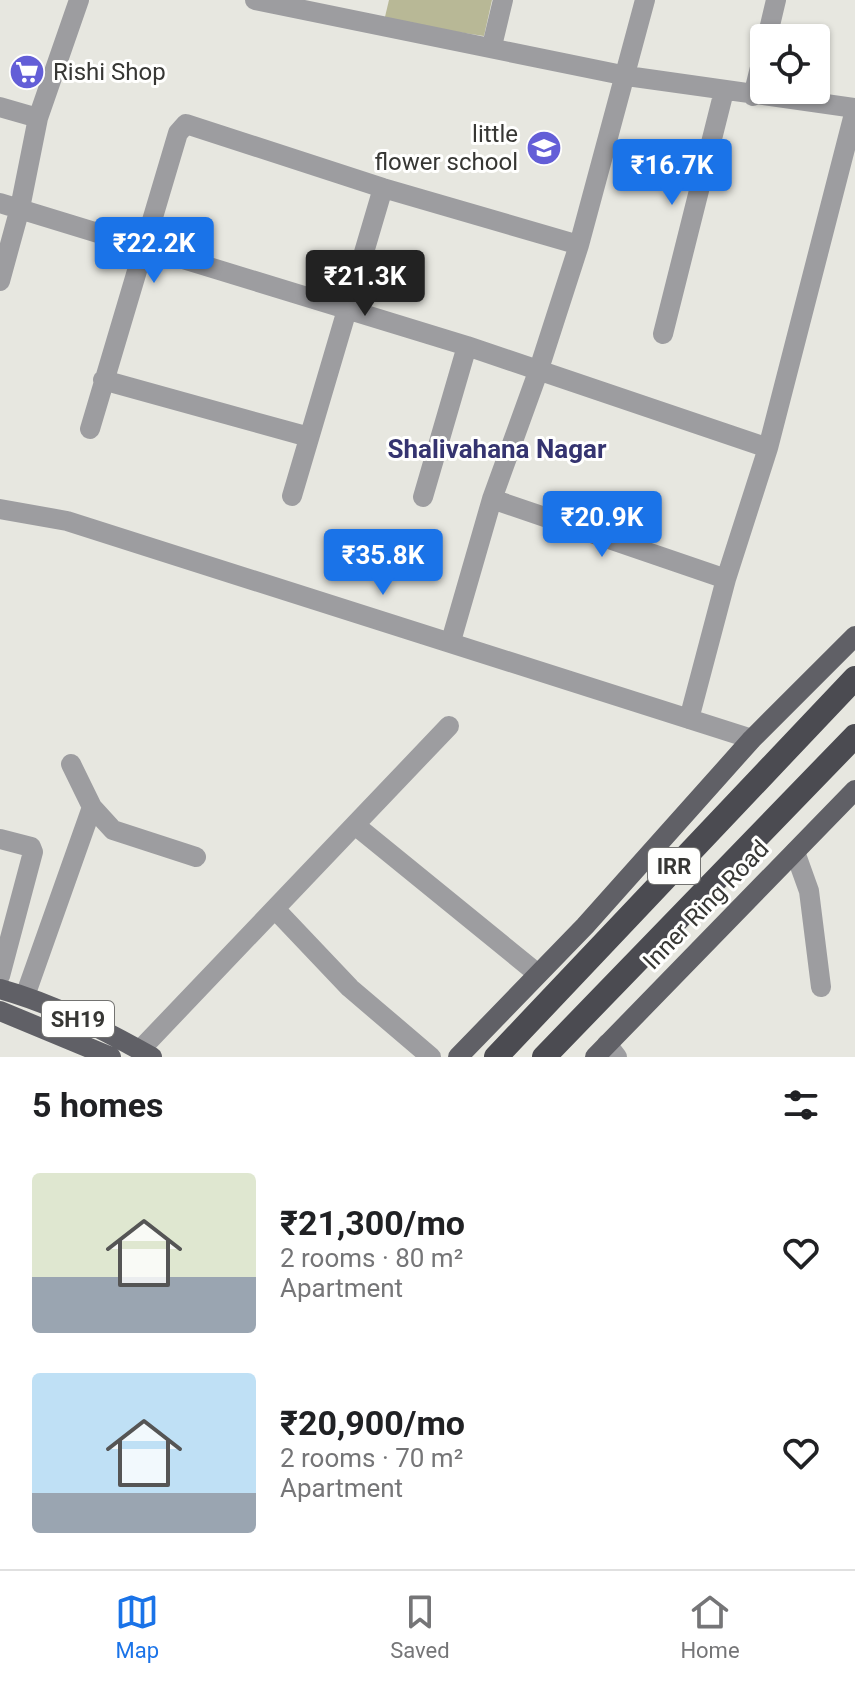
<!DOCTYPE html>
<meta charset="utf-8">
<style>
body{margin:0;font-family:Roboto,sans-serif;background:#f6f6f6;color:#202124;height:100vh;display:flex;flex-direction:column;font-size:30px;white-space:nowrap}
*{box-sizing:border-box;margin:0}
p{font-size:26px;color:#757577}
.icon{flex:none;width:44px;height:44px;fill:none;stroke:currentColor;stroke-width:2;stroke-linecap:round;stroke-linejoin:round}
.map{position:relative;height:1057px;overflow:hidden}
.panel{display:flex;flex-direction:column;background:#fff;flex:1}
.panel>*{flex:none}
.tools{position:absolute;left:750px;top:24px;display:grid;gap:16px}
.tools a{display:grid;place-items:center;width:80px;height:80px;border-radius:8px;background:#fff;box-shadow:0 2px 6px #0004;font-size:40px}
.price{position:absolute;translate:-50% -68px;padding:0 18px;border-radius:8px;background:#1a73e8;color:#fff;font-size:26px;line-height:52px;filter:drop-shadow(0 2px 4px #0008)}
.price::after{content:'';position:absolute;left:50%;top:48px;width:24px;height:18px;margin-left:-12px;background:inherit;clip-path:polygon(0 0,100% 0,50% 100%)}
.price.on{background:#222;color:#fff}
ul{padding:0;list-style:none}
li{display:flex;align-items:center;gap:24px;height:200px;padding:0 32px}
li span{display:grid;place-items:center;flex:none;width:224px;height:160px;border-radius:8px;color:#555}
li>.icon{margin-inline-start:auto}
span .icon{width:96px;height:96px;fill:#fffc;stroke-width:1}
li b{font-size:34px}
h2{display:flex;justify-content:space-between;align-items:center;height:96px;padding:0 32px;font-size:34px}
.menu{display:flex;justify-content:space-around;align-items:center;height:112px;border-top:2px solid #e0e0e0;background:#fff;font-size:22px;color:#757577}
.menu a{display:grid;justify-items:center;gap:4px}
.menu .on{color:#1a73e8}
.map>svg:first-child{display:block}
</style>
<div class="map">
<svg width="855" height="1057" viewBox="0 0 855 1057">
<rect width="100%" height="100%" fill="#e7e7e0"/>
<!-- green -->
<path fill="#b8b896" d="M 389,0 L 492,0 L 484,36 L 384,21 Z"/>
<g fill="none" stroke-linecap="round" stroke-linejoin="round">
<!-- minor -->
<path stroke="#9d9da0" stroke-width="20" d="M 255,0 L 627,76 L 855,108
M 767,38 L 776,0
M 492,46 L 503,0
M 753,96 L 764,51
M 0,107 L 38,118
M 0,203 L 467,346 L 768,448 L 726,579 L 689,719
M 0,281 L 20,208 L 38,118 L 79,0
M 663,334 L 724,91
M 103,380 L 309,437
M 90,429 L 178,133 L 186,124 L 383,188 L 579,245
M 768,448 L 855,110
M 292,496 L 383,188
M 423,497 L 467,346
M 492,499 L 726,579
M 0,509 L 67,521 L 752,739
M 451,641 L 492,499 L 538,372 L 579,245 L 645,0
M 92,807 L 113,830 L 196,857
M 355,825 L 538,974
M 0,839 L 31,847 L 33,852 L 0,976
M 795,852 L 809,891 L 821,987
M 275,909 L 350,988 L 431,1057
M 25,996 L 92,807 L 71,764
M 607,1044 L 617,1057
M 140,1050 L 449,726"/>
<!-- major -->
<path stroke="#606066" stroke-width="20" d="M 0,989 C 54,1004 104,1030 152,1057
M 0,1011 L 111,1057
M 458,1057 L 585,926 L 752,739 L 855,636
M 595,1057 L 855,790"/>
<!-- highway -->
<path stroke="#4b4b51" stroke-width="24" d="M 496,1057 L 855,678
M 544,1057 L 855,736"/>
</g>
<!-- icons -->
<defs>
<symbol id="supermarket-disc" viewBox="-11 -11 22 22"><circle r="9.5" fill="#635ed7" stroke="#fffffe"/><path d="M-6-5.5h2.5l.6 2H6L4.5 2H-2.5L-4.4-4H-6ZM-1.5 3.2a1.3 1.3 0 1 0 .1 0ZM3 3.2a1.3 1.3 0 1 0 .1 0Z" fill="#fff"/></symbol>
<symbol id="school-disc" viewBox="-11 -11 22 22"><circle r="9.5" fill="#635ed7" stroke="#fffffe"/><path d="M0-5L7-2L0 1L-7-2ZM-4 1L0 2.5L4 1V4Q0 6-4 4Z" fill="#fff"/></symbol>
</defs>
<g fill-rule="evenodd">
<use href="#supermarket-disc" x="7" y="52" width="40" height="40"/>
<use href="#school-disc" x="524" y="128" width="40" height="40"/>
</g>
<g text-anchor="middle" stroke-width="6" stroke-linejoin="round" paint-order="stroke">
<!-- shield labels -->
<g fill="#fffffe" stroke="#737371" stroke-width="2">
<rect x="648" y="848" width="52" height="36" rx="6"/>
<rect x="42" y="1001" width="72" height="36" rx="6"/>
</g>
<g font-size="22" font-weight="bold" fill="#373734">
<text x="674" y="874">IRR</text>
<text x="78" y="1027">SH19</text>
</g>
<!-- poi labels -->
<g font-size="24" fill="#373734" stroke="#fffffe" text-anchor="start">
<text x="53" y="80">Rishi Shop</text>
<text x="518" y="142" text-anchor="end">little<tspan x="518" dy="28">flower school</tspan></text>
</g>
<!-- street labels -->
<g font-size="24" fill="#373734" stroke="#fffffe">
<text transform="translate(706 905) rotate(-46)" y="8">Inner Ring Road</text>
</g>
<!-- neighbourhood labels -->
<g font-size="26" font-weight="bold" fill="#353470" stroke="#fffffe">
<text x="497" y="458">Shalivahana Nagar</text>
</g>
</g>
</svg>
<div class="tools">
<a><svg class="icon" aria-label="locate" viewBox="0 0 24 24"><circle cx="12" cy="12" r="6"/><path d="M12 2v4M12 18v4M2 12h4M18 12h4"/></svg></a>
</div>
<b class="price" style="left:672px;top:207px">₹16.7K</b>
<b class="price" style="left:154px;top:285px">₹22.2K</b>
<b class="price on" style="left:365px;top:318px">₹21.3K</b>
<b class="price" style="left:602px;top:559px">₹20.9K</b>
<b class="price" style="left:383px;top:597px">₹35.8K</b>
</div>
<section class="panel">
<h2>5 homes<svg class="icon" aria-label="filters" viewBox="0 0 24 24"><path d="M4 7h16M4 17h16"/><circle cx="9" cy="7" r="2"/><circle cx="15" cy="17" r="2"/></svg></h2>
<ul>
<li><span style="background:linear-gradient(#dfe7d0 65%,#9aa5b1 0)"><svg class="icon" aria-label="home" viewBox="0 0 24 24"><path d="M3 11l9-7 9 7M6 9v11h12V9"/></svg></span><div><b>₹21,300/mo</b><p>2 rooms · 80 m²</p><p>Apartment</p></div><svg class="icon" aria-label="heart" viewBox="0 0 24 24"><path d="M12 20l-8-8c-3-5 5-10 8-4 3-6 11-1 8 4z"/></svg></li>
<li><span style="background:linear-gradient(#bfe0f5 75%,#9aa5b1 0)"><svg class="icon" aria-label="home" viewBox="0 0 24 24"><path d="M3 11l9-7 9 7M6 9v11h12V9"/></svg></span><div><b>₹20,900/mo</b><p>2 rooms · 70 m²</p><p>Apartment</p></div><svg class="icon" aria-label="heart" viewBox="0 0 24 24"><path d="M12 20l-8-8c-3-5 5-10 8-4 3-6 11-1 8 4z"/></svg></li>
</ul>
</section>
<nav class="menu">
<a class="on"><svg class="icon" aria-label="map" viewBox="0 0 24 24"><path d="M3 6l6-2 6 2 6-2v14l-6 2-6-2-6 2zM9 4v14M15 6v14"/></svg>Map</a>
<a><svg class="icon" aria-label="saved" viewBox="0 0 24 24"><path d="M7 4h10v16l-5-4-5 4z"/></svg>Saved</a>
<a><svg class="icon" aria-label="home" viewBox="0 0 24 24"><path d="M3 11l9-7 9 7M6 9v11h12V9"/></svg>Home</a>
</nav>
